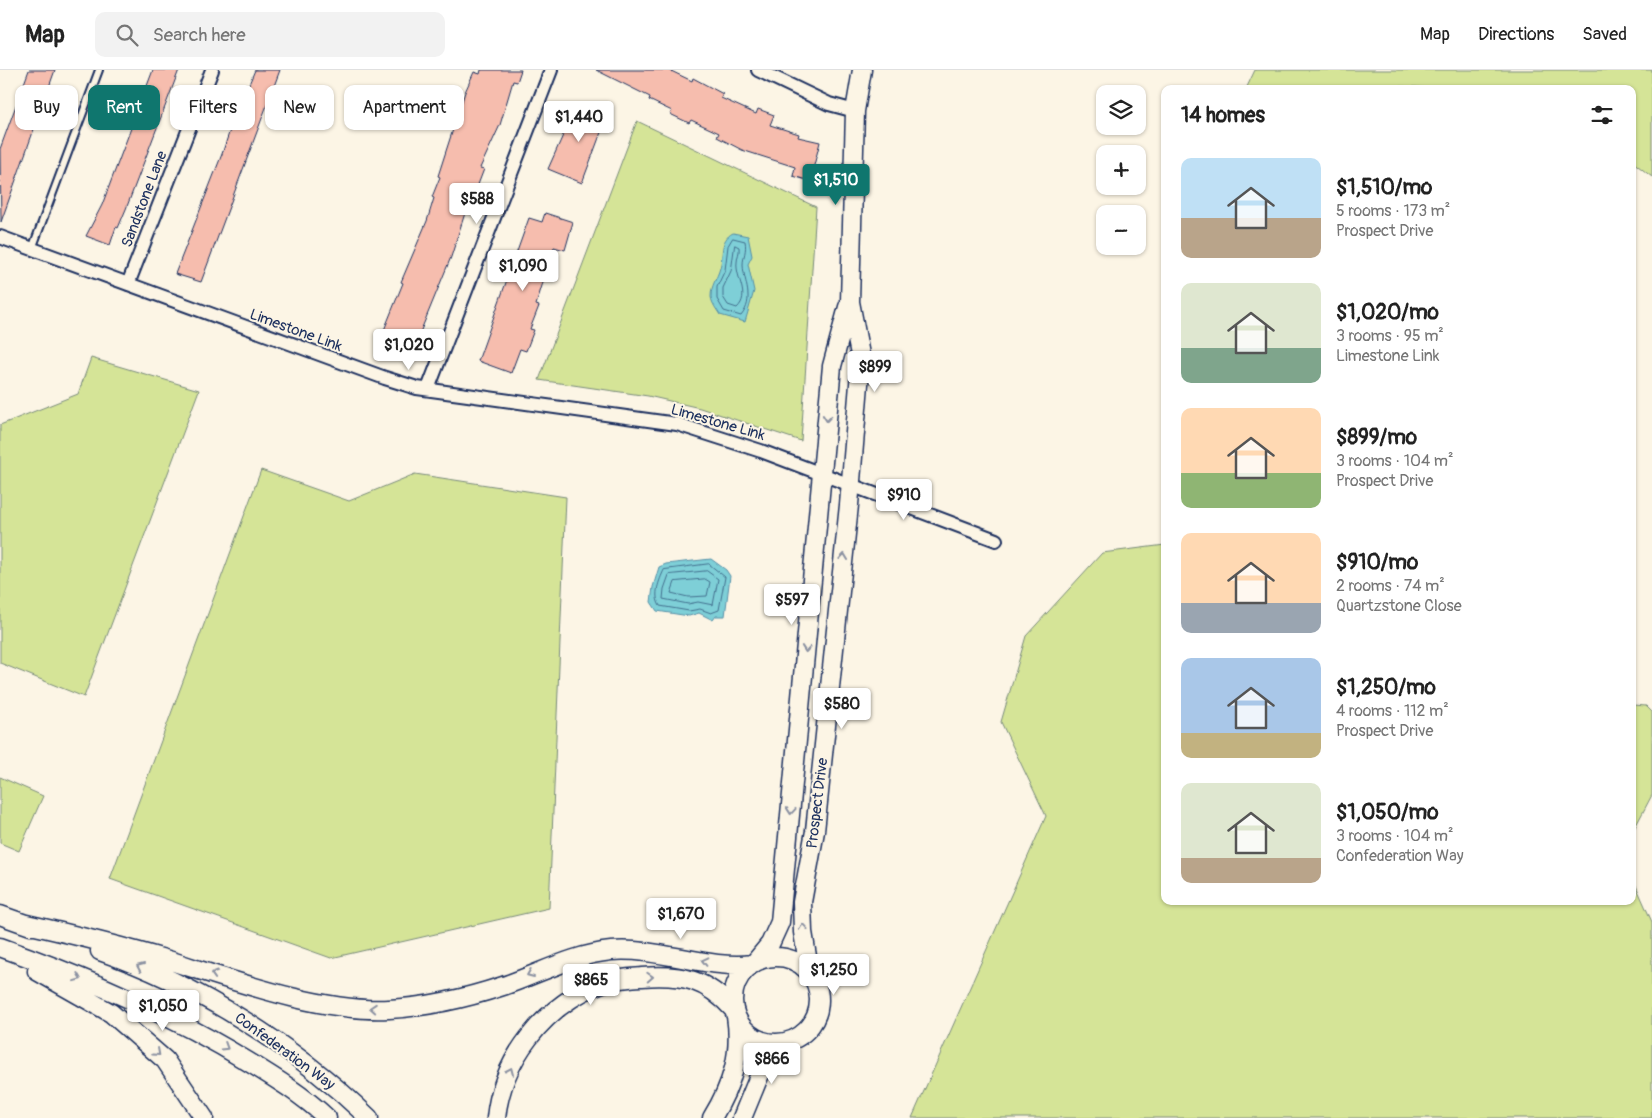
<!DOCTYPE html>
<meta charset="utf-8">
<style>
body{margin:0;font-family:Pangolin,sans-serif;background:#f2f2f2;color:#222;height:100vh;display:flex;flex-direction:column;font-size:19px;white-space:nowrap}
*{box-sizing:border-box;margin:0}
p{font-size:16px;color:#767676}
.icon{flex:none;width:28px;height:28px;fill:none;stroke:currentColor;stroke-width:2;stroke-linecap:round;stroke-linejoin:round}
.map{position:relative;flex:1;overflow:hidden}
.side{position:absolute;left:1161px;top:15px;width:475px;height:820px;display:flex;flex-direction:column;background:#fff;border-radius:10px;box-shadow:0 1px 4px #0004}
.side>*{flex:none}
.banner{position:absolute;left:15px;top:15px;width:475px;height:45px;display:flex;gap:10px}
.controls{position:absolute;left:1096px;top:15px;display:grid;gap:10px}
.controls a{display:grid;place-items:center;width:50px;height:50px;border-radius:10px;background:#fff;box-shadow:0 1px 4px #0004;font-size:25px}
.price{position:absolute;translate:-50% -42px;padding:0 11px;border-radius:5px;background:#fff;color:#222;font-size:16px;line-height:32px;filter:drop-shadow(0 1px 2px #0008)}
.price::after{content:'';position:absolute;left:50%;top:30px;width:15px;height:11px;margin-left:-8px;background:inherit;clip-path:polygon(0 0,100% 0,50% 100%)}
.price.on{background:#0f766e;color:#fff}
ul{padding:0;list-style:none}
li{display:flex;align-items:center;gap:15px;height:125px;padding:0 20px}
li span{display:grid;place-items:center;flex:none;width:140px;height:100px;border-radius:10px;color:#555}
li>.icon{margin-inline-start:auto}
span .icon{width:60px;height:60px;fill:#fffc;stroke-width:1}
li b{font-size:21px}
h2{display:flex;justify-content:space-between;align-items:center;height:60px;padding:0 20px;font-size:21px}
.tag{padding:0 18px;border-radius:10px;background:#fff;box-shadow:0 1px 4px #0004;font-size:18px;line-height:45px}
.tag.on{background:#0f766e;color:#fff}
header{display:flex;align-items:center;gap:30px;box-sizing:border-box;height:70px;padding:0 25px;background:#fff;border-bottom:1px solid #e0e0e0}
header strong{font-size:24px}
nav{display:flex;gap:28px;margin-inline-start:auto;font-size:18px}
.search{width:350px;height:45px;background:#f2f2f2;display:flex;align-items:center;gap:12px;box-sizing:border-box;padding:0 18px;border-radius:10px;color:#767676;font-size:19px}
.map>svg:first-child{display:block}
</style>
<header>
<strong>Map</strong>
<div class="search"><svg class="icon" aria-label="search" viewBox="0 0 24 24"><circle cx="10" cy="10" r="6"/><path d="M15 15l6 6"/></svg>Search here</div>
<nav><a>Map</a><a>Directions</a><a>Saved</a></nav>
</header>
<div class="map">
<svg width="1652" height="1048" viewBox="0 0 1652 1048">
<rect width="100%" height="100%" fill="#fcf5e5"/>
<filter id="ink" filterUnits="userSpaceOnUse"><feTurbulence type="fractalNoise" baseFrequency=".02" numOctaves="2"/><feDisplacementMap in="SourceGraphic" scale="10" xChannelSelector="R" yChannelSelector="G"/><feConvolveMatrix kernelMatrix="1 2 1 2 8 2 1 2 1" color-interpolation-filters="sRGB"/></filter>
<g filter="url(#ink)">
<!-- green -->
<path fill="#d5e497" stroke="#788a7a" d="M 1255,0 L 1652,0 L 1652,107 L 1633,92 L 1632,19 L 1450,19 L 1380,15 L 1354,19 L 1246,19 Z
M 637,51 L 816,137 L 801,371 L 700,338 L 648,326 L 539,310 Z
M 91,288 L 199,320 L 84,627 L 0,593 L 0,355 L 78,324 Z
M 261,400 L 349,431 L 415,404 L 566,427 L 549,838 L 331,888 L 110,809 Z
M 1165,475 L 1165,831 L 1632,831 L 1633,809 L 1652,852 L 1652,1048 L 912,1048 L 1046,746 L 1001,652 L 1026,566 L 1102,483 Z
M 1633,635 L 1646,636 L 1652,642 L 1652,725 L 1633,761 Z
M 0,707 L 43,726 L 19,781 L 0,773 Z"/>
<!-- water -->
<path fill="#7ecfd7" stroke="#568fa7" d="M 733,163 L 748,166 L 752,186 L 748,194 L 754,221 L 745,252 L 720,245 C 717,240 712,234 711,227 C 711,215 717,209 720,198 C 724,185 719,170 733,163 Z
M 711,489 L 726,500 L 730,506 L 725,546 L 716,546 L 713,550 L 699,543 L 689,546 L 657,541 L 651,532 L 653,517 L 659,497 L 666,494 Z"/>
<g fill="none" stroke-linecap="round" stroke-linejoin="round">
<!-- shore -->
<path stroke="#436f8e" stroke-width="1" d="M 733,168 L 745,171 C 747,181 743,186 743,195 C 744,213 755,229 741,246 L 724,241 L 717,229 L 717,217 L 725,200 L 728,176 Z
M 735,175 L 739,177 C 740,183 737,186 737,192 C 735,208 751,225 737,238 L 728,235 L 723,227 L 723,218 L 731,201 Z
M 709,494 L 725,507 L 719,540 L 711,543 L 700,539 L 689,541 L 660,536 C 653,525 659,511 664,500 Z
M 707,501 L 718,509 L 713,535 L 698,532 L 688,534 L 663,529 L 664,519 L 669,505 Z
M 705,509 L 710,512 L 707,526 L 688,527 L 671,523 L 675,512 Z"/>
</g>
<!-- building -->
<path fill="#f6bdae" stroke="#1b2f5e" d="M 29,0 L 55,0 L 1,152 L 0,79 Z
M 153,0 L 179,0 L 126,139 L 118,158 L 116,157 L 110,175 L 86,166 L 102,135 Z
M 255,0 L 280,0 L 201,212 L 175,204 L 222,84 L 232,54 Z
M 481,0 L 521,0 L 517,12 L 513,11 L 500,55 L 480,98 L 484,99 L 476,120 L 473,118 L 451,187 L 410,287 L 378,275 L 403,213 L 401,212 L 427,151 L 434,128 L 432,127 L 440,107 L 438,106 L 465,22 L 474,2 L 480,4 Z
M 596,0 L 669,0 L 692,11 L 693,8 L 723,24 L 721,28 L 756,44 L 758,39 L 774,45 L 770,55 L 799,64 L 798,67 L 820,72 L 810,111 L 793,106 L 795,97 L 742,80 L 717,67 L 719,63 L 691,50 L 689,53 L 670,44 L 672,41 L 649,30 L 650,27 Z
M 591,33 L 609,41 L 582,113 L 548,99 L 576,36 L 587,41 Z
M 545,143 L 573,152 L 565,180 L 554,177 L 536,235 L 539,236 L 530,259 L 534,260 L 526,281 L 520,279 L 511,303 L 478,291 L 529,148 L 542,152 Z"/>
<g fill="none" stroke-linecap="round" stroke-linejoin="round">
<defs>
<path id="lane" d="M 32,179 L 99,0"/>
<path id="street" d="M 758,0 L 829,34 L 855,41
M 0,167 L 385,308 L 417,318 L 677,354 L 761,381 L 996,470
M 128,214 L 212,0
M 428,319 L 551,0"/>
<path id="secondary" d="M 0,845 L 31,856
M 22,853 C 71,864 120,876 168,890 C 232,910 322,943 389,939 C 426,937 467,928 503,916 C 539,904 572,885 611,881 C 660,877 707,900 753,894
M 0,877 C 87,908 169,943 247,991 C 275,1008 304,1026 327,1048
M 100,881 C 200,916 293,975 369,1048
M733 930a43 43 0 1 1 86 0a43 43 0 1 1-86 0Z
M 756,891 L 770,874 L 780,852 L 832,296 L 848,237
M 37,901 L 111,943 L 165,990 L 204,1048
M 810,905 L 803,862 L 802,832 L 815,761 L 849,435 L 861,290 L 850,232 L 855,41 L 862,0
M 496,1048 C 502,989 544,937 597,915 C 611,909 628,908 642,907 C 683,904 706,909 734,940
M 712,1048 C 732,1015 742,984 736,946
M 742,1048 L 767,987 L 787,972"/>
</defs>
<!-- lane casing -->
<use href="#lane" stroke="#1b2f5e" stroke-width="10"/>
<!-- street casing -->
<use href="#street" stroke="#1b2f5e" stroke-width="16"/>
<!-- secondary casing -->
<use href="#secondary" stroke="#1b2f5e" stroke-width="21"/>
<!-- lane -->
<use href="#lane" stroke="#fcf5e5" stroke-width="6"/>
<!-- street -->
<use href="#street" stroke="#fcf5e5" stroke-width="12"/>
<!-- secondary -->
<use href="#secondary" stroke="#fcf5e5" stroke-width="18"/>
</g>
<!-- one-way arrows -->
<defs><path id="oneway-chevron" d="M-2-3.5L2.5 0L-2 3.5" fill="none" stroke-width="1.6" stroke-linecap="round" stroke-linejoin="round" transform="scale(1.25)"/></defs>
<g stroke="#8c92a2">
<use href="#oneway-chevron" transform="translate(827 348) rotate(95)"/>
<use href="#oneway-chevron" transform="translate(844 487) rotate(-84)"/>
<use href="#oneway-chevron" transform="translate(806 579) rotate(95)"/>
<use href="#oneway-chevron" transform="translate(791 741) rotate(95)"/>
<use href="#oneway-chevron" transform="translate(803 857) rotate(-95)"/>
<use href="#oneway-chevron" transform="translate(705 891) rotate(-167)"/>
<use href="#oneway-chevron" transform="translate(140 897) rotate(-156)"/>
<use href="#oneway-chevron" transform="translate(214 904) rotate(-163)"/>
<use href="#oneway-chevron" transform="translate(530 904) rotate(157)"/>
<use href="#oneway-chevron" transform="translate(650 907) rotate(-3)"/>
<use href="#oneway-chevron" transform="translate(78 908) rotate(22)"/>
<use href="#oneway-chevron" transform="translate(373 938) rotate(-176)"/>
<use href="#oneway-chevron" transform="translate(225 977) rotate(32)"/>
<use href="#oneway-chevron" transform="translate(157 983) rotate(42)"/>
<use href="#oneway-chevron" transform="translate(510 1001) rotate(-66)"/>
</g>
</g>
<g text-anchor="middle" stroke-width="4" stroke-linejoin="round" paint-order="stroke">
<!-- street labels -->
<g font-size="15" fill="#1b2f5e" stroke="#fcf5e5">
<text transform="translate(144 129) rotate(-69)" y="5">Sandstone Lane</text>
<text transform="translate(296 260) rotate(20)" y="5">Limestone Link</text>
<text transform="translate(718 352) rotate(16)" y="5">Limestone Link</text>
<text transform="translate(817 733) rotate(-83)" y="5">Prospect Drive</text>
<text transform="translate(285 981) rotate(36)" y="5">Confederation Way</text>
</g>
</g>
</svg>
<div class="controls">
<a><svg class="icon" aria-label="layers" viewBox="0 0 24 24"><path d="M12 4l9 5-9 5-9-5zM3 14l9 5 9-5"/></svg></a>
<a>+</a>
<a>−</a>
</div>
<b class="price" style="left:579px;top:73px">$1,440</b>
<b class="price on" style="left:836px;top:136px">$1,510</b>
<b class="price" style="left:477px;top:155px">$588</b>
<b class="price" style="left:523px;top:222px">$1,090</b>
<b class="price" style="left:409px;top:301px">$1,020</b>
<b class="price" style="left:875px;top:323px">$899</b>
<b class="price" style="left:904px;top:451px">$910</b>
<b class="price" style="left:792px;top:556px">$597</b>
<b class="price" style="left:842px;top:660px">$580</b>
<b class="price" style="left:681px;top:870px">$1,670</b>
<b class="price" style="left:834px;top:926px">$1,250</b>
<b class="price" style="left:591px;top:936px">$865</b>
<b class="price" style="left:163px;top:962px">$1,050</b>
<b class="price" style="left:772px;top:1015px">$866</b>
<div class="banner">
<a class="tag">Buy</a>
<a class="tag on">Rent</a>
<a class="tag">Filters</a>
<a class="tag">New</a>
<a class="tag">Apartment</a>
</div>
<section class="side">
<h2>14 homes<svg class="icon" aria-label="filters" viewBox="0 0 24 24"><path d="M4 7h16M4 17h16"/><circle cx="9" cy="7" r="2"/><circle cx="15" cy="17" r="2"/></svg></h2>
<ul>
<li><span style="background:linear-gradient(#bfe0f5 60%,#b9a48a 0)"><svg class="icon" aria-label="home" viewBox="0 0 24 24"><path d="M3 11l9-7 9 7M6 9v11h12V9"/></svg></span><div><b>$1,510/mo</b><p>5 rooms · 173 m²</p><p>Prospect Drive</p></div></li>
<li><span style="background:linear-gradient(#dfe7d0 65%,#7fa58c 0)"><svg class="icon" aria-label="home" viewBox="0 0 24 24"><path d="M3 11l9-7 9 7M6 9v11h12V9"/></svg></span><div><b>$1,020/mo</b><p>3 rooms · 95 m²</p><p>Limestone Link</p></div></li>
<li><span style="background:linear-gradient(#ffd9b3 65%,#8fb573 0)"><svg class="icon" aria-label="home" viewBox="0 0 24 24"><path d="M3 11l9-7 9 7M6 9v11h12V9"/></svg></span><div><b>$899/mo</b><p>3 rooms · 104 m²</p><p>Prospect Drive</p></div></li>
<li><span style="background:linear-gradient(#ffd9b3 70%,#9aa5b1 0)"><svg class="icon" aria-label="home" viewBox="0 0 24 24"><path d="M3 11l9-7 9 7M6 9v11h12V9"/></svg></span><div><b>$910/mo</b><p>2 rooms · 74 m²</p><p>Quartzstone Close</p></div></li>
<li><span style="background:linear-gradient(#a9c7e8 75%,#c2b280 0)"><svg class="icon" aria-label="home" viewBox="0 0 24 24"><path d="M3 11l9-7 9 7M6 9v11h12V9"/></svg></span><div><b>$1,250/mo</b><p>4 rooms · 112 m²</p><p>Prospect Drive</p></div></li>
<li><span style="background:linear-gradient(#dfe7d0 75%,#b9a48a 0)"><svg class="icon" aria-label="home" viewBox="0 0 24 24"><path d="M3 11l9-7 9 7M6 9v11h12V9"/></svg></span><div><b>$1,050/mo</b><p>3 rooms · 104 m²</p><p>Confederation Way</p></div></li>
</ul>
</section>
</div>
